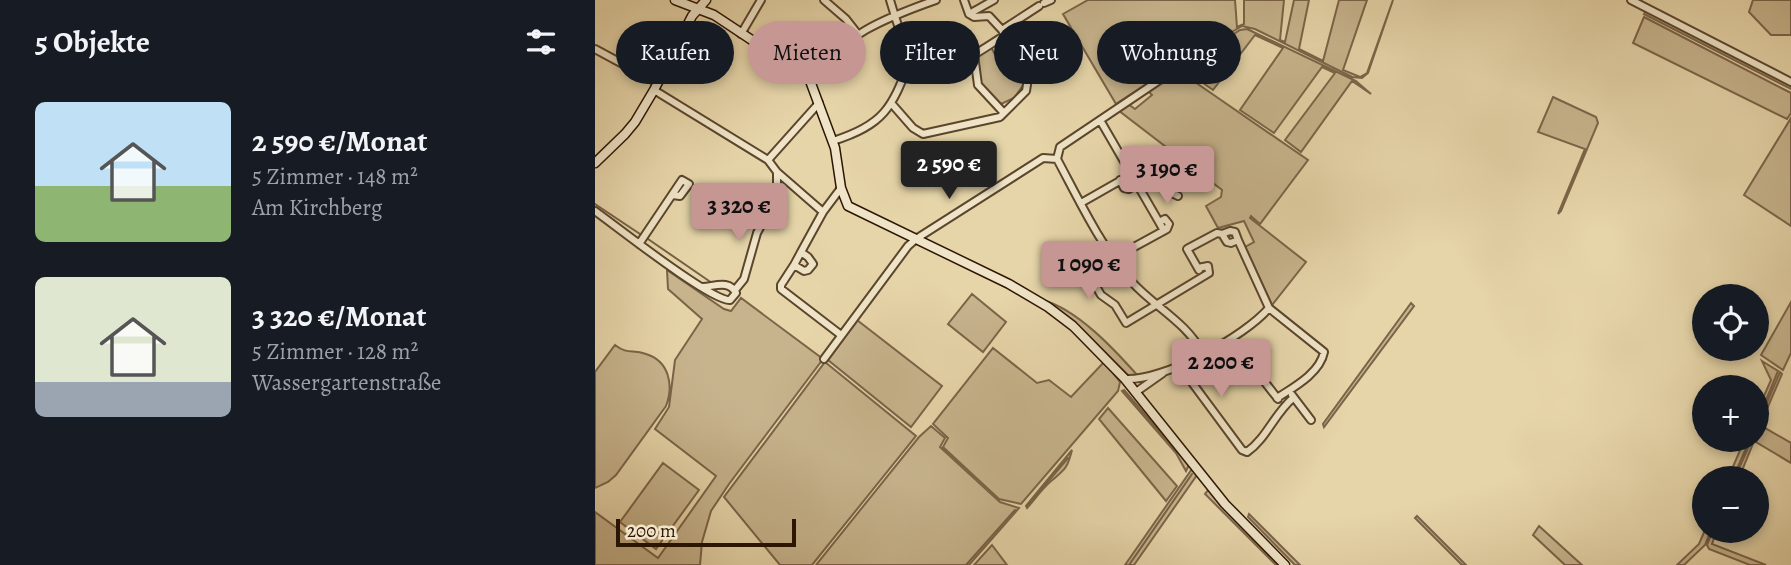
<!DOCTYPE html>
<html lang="de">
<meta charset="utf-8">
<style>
body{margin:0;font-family:Alegreya,serif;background:#20242c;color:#f1f3f6;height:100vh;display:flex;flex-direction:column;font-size:26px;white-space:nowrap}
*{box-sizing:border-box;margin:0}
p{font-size:23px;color:#9ea1a6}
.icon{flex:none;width:38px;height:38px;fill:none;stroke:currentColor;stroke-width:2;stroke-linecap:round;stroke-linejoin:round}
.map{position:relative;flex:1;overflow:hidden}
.side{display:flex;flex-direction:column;background:#171b24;width:595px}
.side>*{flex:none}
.hud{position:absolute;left:21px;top:21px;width:665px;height:63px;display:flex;gap:14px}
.buttons{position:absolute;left:1097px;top:284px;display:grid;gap:14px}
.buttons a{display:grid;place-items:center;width:77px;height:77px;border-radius:50%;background:#171b24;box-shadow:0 4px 10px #0003;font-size:35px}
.scale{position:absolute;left:21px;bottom:18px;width:180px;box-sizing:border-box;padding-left:7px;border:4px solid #2d1503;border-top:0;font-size:19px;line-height:24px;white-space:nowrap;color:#2d1503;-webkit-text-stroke:5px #efe4c7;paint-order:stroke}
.price{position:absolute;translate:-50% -60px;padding:0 16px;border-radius:7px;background:#c59692;color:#111;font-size:23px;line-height:46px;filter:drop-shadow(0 2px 4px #0008)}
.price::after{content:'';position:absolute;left:50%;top:42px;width:21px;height:16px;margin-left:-10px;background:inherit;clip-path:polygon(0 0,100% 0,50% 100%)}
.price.active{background:#222;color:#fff}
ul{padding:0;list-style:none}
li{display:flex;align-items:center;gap:21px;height:175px;padding:0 35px}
li span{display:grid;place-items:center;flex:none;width:196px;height:140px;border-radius:10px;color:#555}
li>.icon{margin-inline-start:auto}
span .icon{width:84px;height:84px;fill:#fffc;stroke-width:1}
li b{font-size:30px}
h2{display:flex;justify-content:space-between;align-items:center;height:84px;padding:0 35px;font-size:30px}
.tag{padding:0 24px;border-radius:32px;background:#171b24;box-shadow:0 4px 10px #0003;font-size:24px;line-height:63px}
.tag.active{background:#c59692;color:#111}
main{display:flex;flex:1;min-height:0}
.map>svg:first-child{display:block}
</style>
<main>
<section class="side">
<h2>5 Objekte<svg class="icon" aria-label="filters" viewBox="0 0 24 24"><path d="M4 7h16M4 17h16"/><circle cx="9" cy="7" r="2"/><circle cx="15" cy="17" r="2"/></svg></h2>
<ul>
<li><span style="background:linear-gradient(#bfe0f5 60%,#8fb573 0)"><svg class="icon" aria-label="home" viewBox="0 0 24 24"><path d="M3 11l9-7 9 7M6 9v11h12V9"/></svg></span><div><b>2 590 €/Monat</b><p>5 Zimmer · 148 m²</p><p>Am Kirchberg</p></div></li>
<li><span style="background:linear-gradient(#dfe7d0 75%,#9aa5b1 0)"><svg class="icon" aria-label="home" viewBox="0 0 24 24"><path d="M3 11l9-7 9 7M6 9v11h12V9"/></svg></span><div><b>3 320 €/Monat</b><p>5 Zimmer · 128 m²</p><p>Wassergartenstraße</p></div></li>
</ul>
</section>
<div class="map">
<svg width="1196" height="565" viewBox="0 0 1196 565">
<rect width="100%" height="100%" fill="#e6d5a9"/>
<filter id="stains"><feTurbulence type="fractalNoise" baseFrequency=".00286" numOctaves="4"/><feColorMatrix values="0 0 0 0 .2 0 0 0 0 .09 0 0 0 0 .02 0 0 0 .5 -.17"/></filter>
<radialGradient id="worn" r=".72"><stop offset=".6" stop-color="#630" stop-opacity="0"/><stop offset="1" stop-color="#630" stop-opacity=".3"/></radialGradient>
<!-- green -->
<path fill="#c7b48d" stroke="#7a6448" stroke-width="2" d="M 493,0 L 640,0 L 642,27 L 649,24 L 649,0 L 689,0 L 685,40 L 690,42 L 699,0 L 714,0 L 704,49 L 728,61 L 744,0 L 772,0 L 748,70 L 765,77 L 772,73 L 798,0 L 773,73 L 767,78 L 757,77 L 660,29 L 647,26 L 610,48 L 607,47 L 562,77 L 557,77 L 556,81 L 521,104 L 468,14 Z
M 1158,0 L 1196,0 L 1196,35 L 1176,35 L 1154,12 Z
M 1051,11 L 1196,84 L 1196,89 L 1049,14 Z
M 1049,17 L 1196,93 L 1196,113 L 1192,119 L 1038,43 Z
M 652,29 L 761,81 L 776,94 L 757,81 L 706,152 L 690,140 L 740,73 L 727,67 L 679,133 L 645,110 L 688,48 L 660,35 L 618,90 L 588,69 L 590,65 L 645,30 Z
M 396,47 L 404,62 C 416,63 425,72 429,84 L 419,98 L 406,104 L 382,83 L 381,56 Z
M 584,71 L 713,160 L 665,224 L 656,216 L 655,218 L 711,262 L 677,305 L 650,247 L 659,242 L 649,221 L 623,228 L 611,206 L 626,197 L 627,190 L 523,110 L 533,104 L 540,109 L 557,95 L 552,90 Z
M 958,97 L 1001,117 L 1003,123 L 966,211 L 963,214 L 990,149 L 943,132 Z
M 1196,118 L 1196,226 L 1149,195 Z
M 72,270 L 129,309 L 136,311 L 146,298 L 228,359 L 134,484 L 116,511 L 107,542 L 105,565 L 0,565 L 0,512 L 63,558 L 121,476 L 60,429 L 74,407 L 80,360 L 107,319 L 73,289 Z
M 377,294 L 411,322 L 388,352 L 353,324 Z
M 448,300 C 483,310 519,349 543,376 L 534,376 L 483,325 Z
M 1196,302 L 1196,353 L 1188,370 L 1166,355 Z
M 816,303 L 819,306 L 729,427 L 728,424 Z
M 262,320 L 347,386 L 316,427 L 233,360 Z
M 20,345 C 33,355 37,349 51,354 C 74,361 79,385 71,406 L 21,475 L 13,482 L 0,488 L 0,372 Z
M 398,348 L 442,383 L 454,380 L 476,397 L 509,362 L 525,382 L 523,391 L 426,504 L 404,499 L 348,447 L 353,438 L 338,424 Z
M 1167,361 L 1183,371 L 1162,422 L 1162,412 L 1176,380 Z
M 230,362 L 321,436 L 217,565 L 185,565 L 129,497 Z
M 1185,372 L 1187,374 L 1165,425 L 1196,443 L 1196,463 L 1159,441 L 1144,478 L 1140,478 L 1157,439 L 1162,439 L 1162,426 Z
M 529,390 L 594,465 L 591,471 L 581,453 L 527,391 Z
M 513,408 L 582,486 L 571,501 L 504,419 Z
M 336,426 L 350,438 L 345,447 L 405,502 L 424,508 L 374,565 L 221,565 L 324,437 Z
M 1150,439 L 1155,439 L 1138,478 L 1133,478 Z
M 477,450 C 472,470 469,470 455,482 C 447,489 440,499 432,508 L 431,506 Z
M 68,463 L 104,490 L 61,549 L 25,522 Z
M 597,469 L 602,475 L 539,565 L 530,565 Z
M 614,489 L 686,565 L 681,565 L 610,494 Z
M 654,514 L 705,565 L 700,565 L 653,517 Z
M 822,516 L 871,565 L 867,565 L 820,518 Z
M 944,526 L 987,565 L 970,565 L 938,535 Z
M 1110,530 L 1116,530 L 1110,545 L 1089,565 L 1082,565 L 1104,544 Z
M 1118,530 L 1122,530 L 1117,544 L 1171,565 L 1155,565 L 1114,549 L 1112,545 Z
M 397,545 L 412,565 L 379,565 Z"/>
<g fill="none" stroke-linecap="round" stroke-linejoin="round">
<!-- stream -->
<path stroke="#766145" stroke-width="2" d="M 0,204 L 45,234
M 53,239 L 117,283
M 432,506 L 473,458
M 371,565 L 420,510
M 534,565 L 597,474"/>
<defs>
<path id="street" d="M 229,0 L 251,19 L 262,33
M 295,0 C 303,27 311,57 334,75 C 352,74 393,46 410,35
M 1036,0 L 1196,82
M 449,3 L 456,0
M 374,14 L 399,0
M 407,30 L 444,6
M 146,34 L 166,0
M 0,49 L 63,83
M 379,55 L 383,85 L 409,113
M 211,76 C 255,34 284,20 341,0
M 59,90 L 173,160 L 182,172 L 228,212
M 297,104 L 318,128 L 328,134 L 405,117 L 431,91 L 433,78 L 407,30 L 394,16 L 379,17 L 374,14 L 369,0
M 505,120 L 564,222
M 238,141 C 292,124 297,106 317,56
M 462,159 C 484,200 505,245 536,281 C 559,307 591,321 608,354
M 462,159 L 465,147 L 584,67
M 173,160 L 224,103
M 525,180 L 529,188 L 534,189 L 542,183
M 486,203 L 558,162 L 577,193 L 583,196
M 0,211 C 21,226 117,302 135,300 L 141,293 C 134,280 121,286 108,287
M 635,231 L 640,232 L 643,240 L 636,243 L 632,242 L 627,234 Z
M 643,240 L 674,308 L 729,352 C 725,373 699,387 682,398
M 44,244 L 87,180 L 94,184 L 85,196 L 77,195
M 206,252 L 228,212 L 246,188
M 519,258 L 572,229 L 574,224 L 570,219 L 564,222 L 568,229
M 486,260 L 506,295 L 520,305 L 531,323 L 614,273 L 613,266 L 603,268
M 480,262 L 470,267 L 463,259 L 463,255 L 470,252 L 480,262 L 511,246
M 199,265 L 206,252 L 213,257 L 218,264 L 213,270 L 209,271 L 199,265 L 186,285 L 186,289 L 246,335
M 604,270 L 592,249 L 622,233 L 627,234
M 140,290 L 149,279 L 162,233 L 182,196 L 182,172
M 637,340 L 683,399
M 229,359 L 313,246 L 321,239 L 448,158 L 462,159
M 584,365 L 647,450 L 652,452 C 671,439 680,413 698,398
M 530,379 C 569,381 649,337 674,308
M 541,392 L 568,373
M 697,395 L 716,420"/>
<path id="secondary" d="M 80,0 L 119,15 L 214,78 L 240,148 L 246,188 L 253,206 L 414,284 L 453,307 L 478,326 L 530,379 L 630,504 L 690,565
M 0,163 L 30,134 L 40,122 L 59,90 L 97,16 L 111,0"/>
</defs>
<!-- street casing -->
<use href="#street" stroke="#5b452c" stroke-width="10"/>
<!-- secondary casing -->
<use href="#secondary" stroke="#2d1503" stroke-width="11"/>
<!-- street -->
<use href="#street" stroke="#efe4c7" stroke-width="6"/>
<!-- secondary -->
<use href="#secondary" stroke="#efe4c7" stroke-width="8"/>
</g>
<rect width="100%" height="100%" filter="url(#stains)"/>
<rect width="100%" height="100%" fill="url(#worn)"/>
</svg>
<div class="buttons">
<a><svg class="icon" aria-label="locate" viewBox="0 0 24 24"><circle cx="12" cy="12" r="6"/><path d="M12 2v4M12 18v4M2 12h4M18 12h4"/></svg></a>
<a>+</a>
<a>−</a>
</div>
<div class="scale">200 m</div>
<b class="price active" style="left:354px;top:201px">2 590 €</b>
<b class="price" style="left:572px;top:206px">3 190 €</b>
<b class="price" style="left:144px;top:243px">3 320 €</b>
<b class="price" style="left:494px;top:301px">1 090 €</b>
<b class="price" style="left:626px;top:399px">2 200 €</b>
<div class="hud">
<a class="tag">Kaufen</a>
<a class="tag active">Mieten</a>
<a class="tag">Filter</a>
<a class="tag">Neu</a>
<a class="tag">Wohnung</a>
</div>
</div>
</main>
